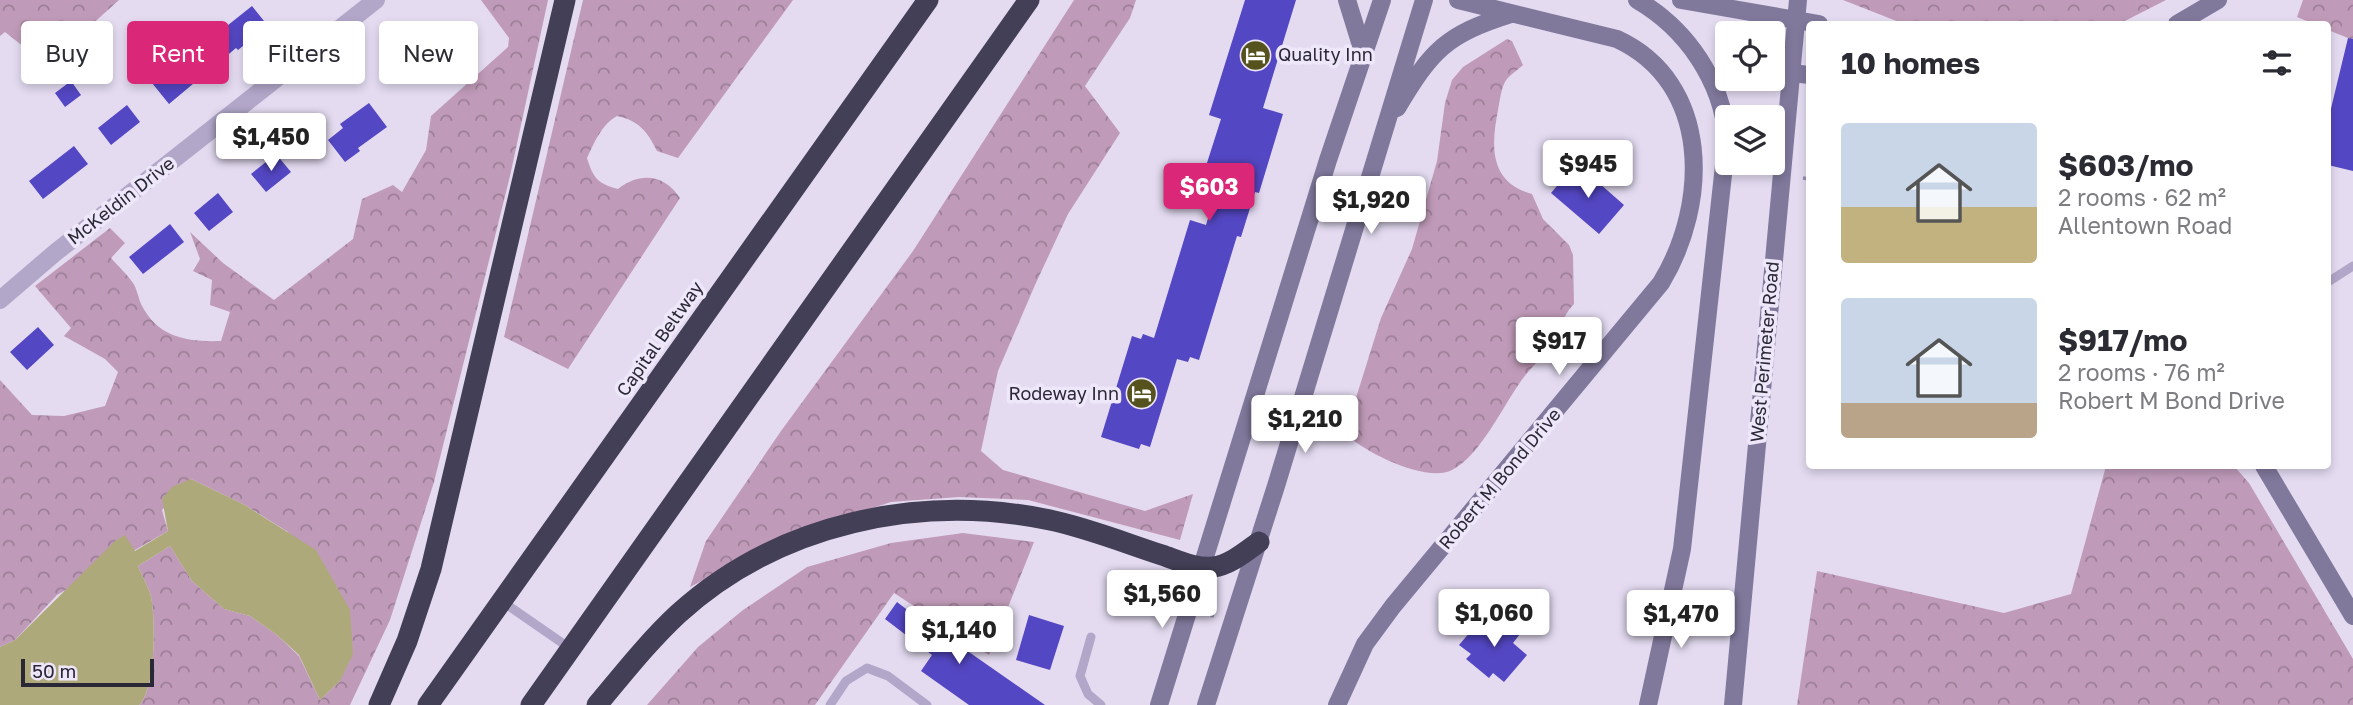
<!DOCTYPE html>
<meta charset="utf-8">
<style>
body{margin:0;font-family:"Golos Text",sans-serif;background:#f2f2f3;color:#2b2b33;height:100vh;display:flex;flex-direction:column;font-size:26px;white-space:nowrap}
*{box-sizing:border-box;margin:0}
p{font-size:23px;color:#7c7c81}
.icon{flex:none;width:38px;height:38px;fill:none;stroke:currentColor;stroke-width:2;stroke-linecap:round;stroke-linejoin:round}
.map{position:relative;flex:1;overflow:hidden}
.sheet{position:absolute;left:1806px;top:21px;width:525px;height:448px;display:flex;flex-direction:column;background:#fff;border-radius:7px;box-shadow:0 4px 10px #0003}
.sheet>*{flex:none}
.hud{position:absolute;left:21px;top:21px;width:665px;height:63px;display:flex;gap:14px}
.fabs{position:absolute;left:1715px;top:21px;display:grid;gap:14px}
.fabs a{display:grid;place-items:center;width:70px;height:70px;border-radius:7px;background:#fff;box-shadow:0 4px 10px #0003;font-size:35px}
.scale{position:absolute;left:21px;bottom:18px;width:133px;box-sizing:border-box;padding-left:7px;border:4px solid #2a2736;border-top:0;font-size:19px;line-height:24px;white-space:nowrap;color:#2a2736;-webkit-text-stroke:5px #eee7f9;paint-order:stroke}
.price{position:absolute;translate:-50% -60px;padding:0 16px;border-radius:7px;background:#fff;color:#222;font-size:23px;line-height:46px;filter:drop-shadow(0 2px 4px #0008)}
.price::after{content:'';position:absolute;left:50%;top:42px;width:21px;height:16px;margin-left:-10px;background:inherit;clip-path:polygon(0 0,100% 0,50% 100%)}
.price.current{background:#db2777;color:#fff}
ul{padding:0;list-style:none}
li{display:flex;align-items:center;gap:21px;height:175px;padding:0 35px}
li span{display:grid;place-items:center;flex:none;width:196px;height:140px;border-radius:7px;color:#555}
li>.icon{margin-inline-start:auto}
span .icon{width:84px;height:84px;fill:#fffc;stroke-width:1}
li b{font-size:30px}
h2{display:flex;justify-content:space-between;align-items:center;height:84px;padding:0 35px;font-size:30px}
.chip{padding:0 24px;border-radius:7px;background:#fff;box-shadow:0 4px 10px #0003;font-size:24px;line-height:63px}
.chip.current{background:#db2777;color:#fff}
.map>svg:first-child{display:block}
</style>
<div class="map">
<svg width="2353" height="705" viewBox="0 0 2353 705">
<defs>
<pattern id="forest-crowns" width="20" height="18" patternUnits="userSpaceOnUse" patternTransform="scale(1.75)"><rect width="20" height="18" fill="#c09bb9"/><path d="M2 6a3 3 0 1 1 6 0M12 15a3 3 0 1 1 6 0" fill="none" stroke="#9c7e97"/></pattern>
</defs>
<rect width="100%" height="100%" fill="#e4dbf1"/>
<!-- forest -->
<path fill="url(#forest-crowns)" d="M 0,0 L 119,0 L 47,65 L 5,32 L 0,36 Z
M 481,0 L 548,0 L 510,176 L 434,482 L 390,620 L 350,705 L 139,705 C 156,688 155,626 152,602 C 151,590 142,577 138,566 L 170,546 L 192,581 L 224,609 L 250,616 L 277,635 L 299,656 L 320,700 L 340,681 L 288,532 L 243,504 L 191,479 L 162,510 L 168,531 L 57,595 L 15,640 L 0,647 L 0,380 L 32,415 L 64,416 L 105,406 L 118,372 L 105,359 L 64,336 L 71,328 L 35,286 L 110,228 L 125,243 L 111,258 C 118,266 127,274 133,283 C 137,289 138,297 141,304 C 158,338 187,342 221,341 L 230,312 L 210,305 L 212,280 L 193,271 L 200,259 L 190,232 L 223,263 L 274,300 L 353,239 L 362,199 L 393,185 L 402,192 L 426,150 L 431,116 L 508,47 L 509,38 Z
M 583,0 L 793,0 L 678,158 L 657,151 C 647,131 639,121 617,116 C 602,124 594,143 587,158 C 593,178 598,184 618,189 C 640,172 664,174 680,198 L 568,369 L 504,337 Z
M 1074,0 L 1136,0 L 1130,18 L 1085,86 L 1120,133 L 1068,214 L 1035,285 L 998,371 L 981,451 L 1003,470 L 1145,511 L 1193,494 L 1180,540 L 1028,500 L 959,497 L 891,502 L 795,533 L 690,587 L 706,541 L 781,431 L 913,251 Z
M 1843,0 L 2166,0 L 2119,24 L 1904,24 Z
M 2303,0 L 2353,0 L 2353,40 L 2328,30 L 2328,24 L 2314,24 L 2297,17 Z
M 1507,39 L 1512,41 L 1523,65 C 1518,70 1511,74 1507,79 C 1501,86 1500,101 1498,110 C 1491,146 1489,182 1532,194 L 1543,219 L 1569,245 L 1573,255 L 1574,304 C 1558,321 1566,326 1555,340 C 1545,355 1531,367 1521,381 C 1503,406 1480,456 1452,470 C 1427,483 1369,454 1349,437 L 1350,417 L 1381,318 L 1412,249 L 1437,161 L 1445,103 L 1452,80 L 1463,67 Z
M 2106,466 L 2234,466 L 2249,483 L 2353,659 L 2353,705 L 1797,705 L 1817,571 L 2004,613 L 2071,594 Z
M 963,533 L 1034,542 L 989,655 L 894,593 L 815,705 L 647,705 L 698,647 L 743,610 L 807,567 L 891,543 Z"/>
<!-- water -->
<path fill="#aea97a" d="M 191,479 L 243,504 L 316,550 L 350,610 L 353,654 L 340,681 L 320,700 L 299,655 L 277,635 L 250,616 L 224,609 L 192,581 L 170,546 L 138,566 C 142,577 151,590 152,602 C 155,626 156,688 139,705 L 0,705 L 0,647 L 15,640 L 115,541 L 125,535 L 135,551 L 168,531 L 162,499 L 172,487 Z"/>
<!-- building -->
<path fill="#5447c3" d="M 1245,0 L 1296,0 L 1263,108 L 1283,114 L 1259,193 L 1255,192 L 1241,237 L 1237,236 L 1199,360 L 1190,357 L 1188,362 L 1177,359 L 1150,447 L 1141,444 L 1139,449 L 1101,437 L 1132,336 L 1141,339 L 1143,334 L 1154,338 L 1190,220 L 1206,225 L 1222,171 L 1206,166 L 1221,119 L 1209,115 Z
M 252,6 L 268,26 L 238,50 L 236,48 L 169,104 L 152,83 L 201,42 L 203,45 Z
M 420,37 L 434,54 L 407,76 L 393,58 Z
M 2348,38 L 2353,39 L 2353,171 L 2328,165 L 2328,121 Z
M 71,81 L 81,95 L 65,107 L 55,93 Z
M 369,103 L 387,127 L 358,148 L 360,151 L 345,162 L 328,140 L 343,128 L 340,124 Z
M 127,105 L 140,122 L 111,145 L 98,128 Z
M 74,146 L 88,164 L 43,199 L 29,181 Z
M 276,154 L 291,172 L 266,192 L 251,174 Z
M 1583,169 L 1624,205 L 1599,234 L 1551,193 L 1567,174 L 1573,180 Z
M 218,193 L 233,212 L 209,231 L 194,213 Z
M 170,224 L 184,242 L 143,274 L 129,257 Z
M 38,327 L 54,345 L 27,370 L 10,352 Z
M 897,602 L 944,638 L 946,636 L 1045,705 L 969,705 L 921,671 L 932,655 L 885,619 Z
M 1029,615 L 1064,626 L 1050,670 L 1016,660 Z
M 1483,617 L 1497,629 L 1504,620 L 1520,634 L 1513,643 L 1527,655 L 1504,682 L 1493,673 L 1489,678 L 1466,659 L 1471,654 L 1459,645 Z"/>
<g fill="none" stroke-linecap="round" stroke-linejoin="round">
<!-- path -->
<path stroke="#9a8fb2" stroke-width="3.5" stroke-dasharray="3.5 3.5" stroke-linecap="butt" d="M 1803,178 L 1810,179
M 1204,613 L 1214,616"/>
<!-- lane -->
<path stroke="#b2a7c9" stroke-width="9" d="M 2328,282 L 2353,266
M 503,602 L 571,649
M 1091,637 L 1080,676 L 1088,694 L 1101,705
M 830,705 L 846,681 L 867,668 L 888,676 L 927,705"/>
<!-- street -->
<path stroke="#b2a7c9" stroke-width="18" d="M 0,300 L 56,252 L 376,0"/>
<!-- secondary -->
<path stroke="#81799c" stroke-width="18" d="M 1347,0 L 1364,55
M 1637,0 C 1687,29 1722,81 1727,138 L 1682,549 L 1648,705
M 1681,0 L 1819,24
M 2177,24 L 2218,0
M 1791,73 L 1810,75
M 1397,108 C 1432,50 1445,35 1511,14
M 2264,466 L 2353,616
M 1159,705 L 1328,160 L 1382,0
M 1206,705 L 1276,486 L 1424,0
M 1337,705 L 1365,644 L 1393,606 L 1661,283 C 1709,204 1712,83 1617,39 L 1458,0
M 1733,705 L 1798,0"/>
<!-- highway -->
<path stroke="#433f56" stroke-width="21" d="M 379,705 L 407,641 L 431,569 L 565,0
M 428,705 L 928,0
M 531,705 L 1029,0
M 597,705 C 623,674 648,642 678,614 C 778,523 920,493 1050,520 C 1088,528 1125,543 1162,555 C 1177,560 1196,569 1213,567 C 1230,565 1245,552 1259,542"/>
</g>
<!-- icons -->
<defs>
<symbol id="hotel-disc" viewBox="-11 -11 22 22"><circle r="9.5" fill="#56521e" stroke="#eee7f9"/><path d="M-6-4.5h1.5V1H6V5H4.5V3h-9V5H-6ZM-4 0a1.8 1.8 0 1 1 3.6 0ZM.5 0V-2.5h3Q6-2.5 6 0Z" fill="#fff"/></symbol>
</defs>
<g fill-rule="evenodd">
<use href="#hotel-disc" x="1238" y="38" width="35" height="35"/>
<use href="#hotel-disc" x="1124" y="376" width="35" height="35"/>
</g>
<g text-anchor="middle" stroke-width="7" stroke-linejoin="round" paint-order="stroke">
<!-- poi labels -->
<g font-size="18" fill="#2a2736" stroke="#eee7f9" text-anchor="start">
<text x="1278" y="61">Quality Inn</text>
<text x="1119" y="400" text-anchor="end">Rodeway Inn</text>
</g>
<!-- street labels -->
<g font-size="18" fill="#2a2736" stroke="#eee7f9">
<text transform="translate(121 201) rotate(-38)" y="6">McKeldin Drive</text>
<text transform="translate(660 339) rotate(-55)" y="6">Capital Beltway</text>
<text transform="translate(1765 352) rotate(-85)" y="6">West Perimeter Road</text>
<text transform="translate(1500 479) rotate(-50)" y="6">Robert M Bond Drive</text>
</g>
</g>
</svg>
<div class="fabs">
<a><svg class="icon" aria-label="locate" viewBox="0 0 24 24"><circle cx="12" cy="12" r="6"/><path d="M12 2v4M12 18v4M2 12h4M18 12h4"/></svg></a>
<a><svg class="icon" aria-label="layers" viewBox="0 0 24 24"><path d="M12 4l9 5-9 5-9-5zM3 14l9 5 9-5"/></svg></a>
</div>
<div class="scale">50 m</div>
<b class="price" style="left:271px;top:173px">$1,450</b>
<b class="price" style="left:1588px;top:200px">$945</b>
<b class="price current" style="left:1209px;top:223px">$603</b>
<b class="price" style="left:1371px;top:236px">$1,920</b>
<b class="price" style="left:1559px;top:377px">$917</b>
<b class="price" style="left:1305px;top:455px">$1,210</b>
<b class="price" style="left:1162px;top:630px">$1,560</b>
<b class="price" style="left:1494px;top:649px">$1,060</b>
<b class="price" style="left:1681px;top:650px">$1,470</b>
<b class="price" style="left:959px;top:666px">$1,140</b>
<div class="hud">
<a class="chip">Buy</a>
<a class="chip current">Rent</a>
<a class="chip">Filters</a>
<a class="chip">New</a>
</div>
<section class="sheet">
<h2>10 homes<svg class="icon" aria-label="filters" viewBox="0 0 24 24"><path d="M4 7h16M4 17h16"/><circle cx="9" cy="7" r="2"/><circle cx="15" cy="17" r="2"/></svg></h2>
<ul>
<li><span style="background:linear-gradient(#c9d6e8 60%,#c2b280 0)"><svg class="icon" aria-label="home" viewBox="0 0 24 24"><path d="M3 11l9-7 9 7M6 9v11h12V9"/></svg></span><div><b>$603/mo</b><p>2 rooms · 62 m²</p><p>Allentown Road</p></div></li>
<li><span style="background:linear-gradient(#c9d6e8 75%,#b9a48a 0)"><svg class="icon" aria-label="home" viewBox="0 0 24 24"><path d="M3 11l9-7 9 7M6 9v11h12V9"/></svg></span><div><b>$917/mo</b><p>2 rooms · 76 m²</p><p>Robert M Bond Drive</p></div></li>
</ul>
</section>
</div>
